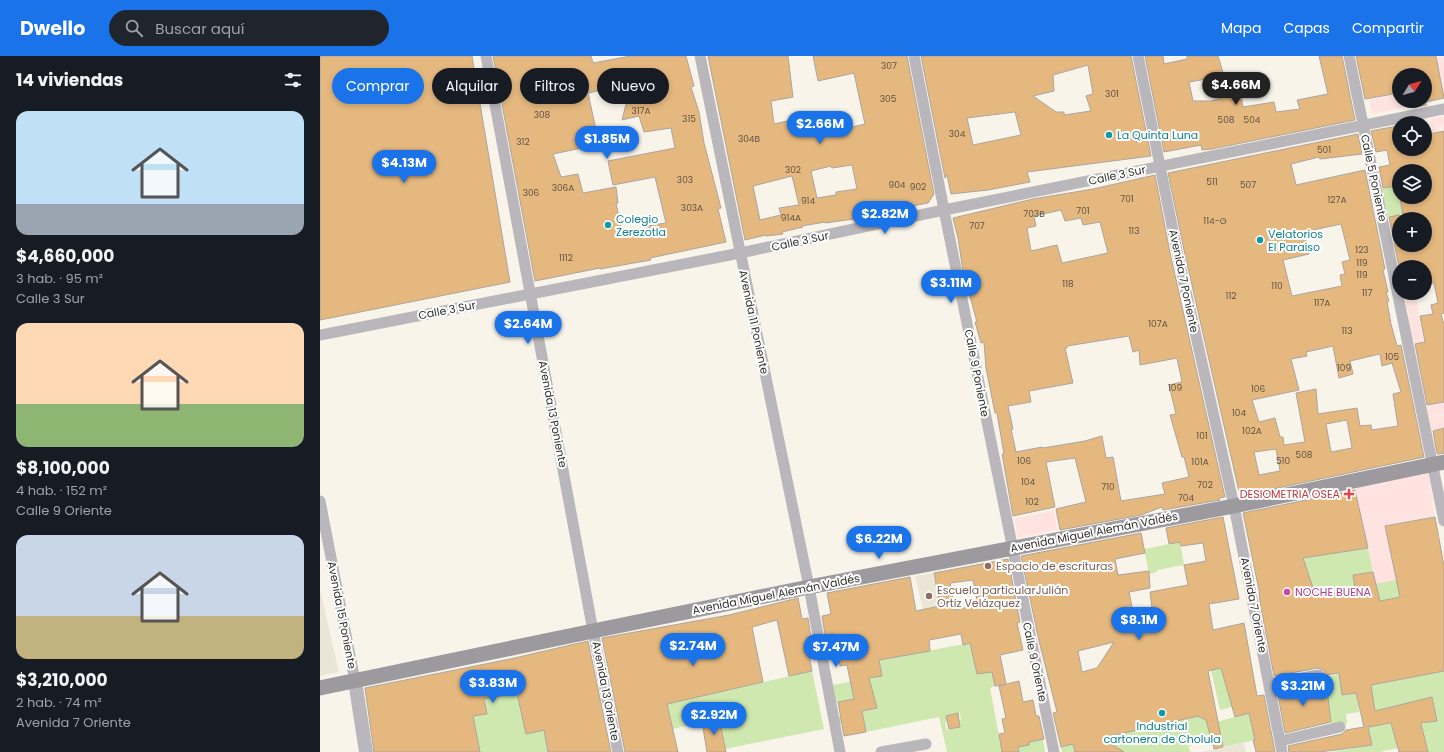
<!DOCTYPE html>
<html lang="es">
<meta charset="utf-8">
<style>
body{margin:0;font-family:Poppins,sans-serif;background:#20242c;color:#f1f3f6;height:100vh;display:flex;flex-direction:column;font-size:15px;white-space:nowrap}
*{box-sizing:border-box;margin:0}
p{font-size:13px;color:#9ea1a6}
.icon{flex:none;width:22px;height:22px;fill:none;stroke:currentColor;stroke-width:2;stroke-linecap:round;stroke-linejoin:round}
.map{position:relative;flex:1;overflow:hidden}
.panel{display:flex;flex-direction:column;background:#171b24;width:320px}
.panel>*{flex:none}
.top-card{position:absolute;left:12px;top:12px;width:380px;height:36px;display:flex;gap:8px}
.needle{width:26px;rotate:53deg}
.controls{position:absolute;left:1072px;top:12px;display:grid;gap:8px}
.controls a{display:grid;place-items:center;width:40px;height:40px;border-radius:50%;background:#171b24;box-shadow:0 2px 6px #0003;font-size:20px}
.price{position:absolute;translate:-50% -34px;padding:0 9px;border-radius:14px;background:#1a73e8;color:#fff;font-size:13px;line-height:26px;filter:drop-shadow(0 1px 2px #0008)}
.price::after{content:'';position:absolute;left:50%;top:24px;width:12px;height:9px;margin-left:-6px;background:inherit;clip-path:polygon(0 0,100% 0,50% 100%)}
.price.current{background:#222;color:#fff}
ul{padding:0;list-style:none}
li{display:grid;align-content:center;gap:8px;height:212px;padding:0 16px}
li span{display:grid;place-items:center;height:124px;border-radius:12px;color:#555}
li>.icon{margin-inline-start:auto}
span .icon{width:72px;height:72px;fill:#fffc;stroke-width:1}
li b{font-size:17px}
h2{display:flex;justify-content:space-between;align-items:center;height:48px;padding:0 16px;font-size:17px}
.tag{padding:0 14px;border-radius:18px;background:#171b24;box-shadow:0 2px 6px #0003;font-size:14px;line-height:36px}
.tag.current{background:#1a73e8;color:#fff}
header{display:flex;align-items:center;gap:24px;box-sizing:border-box;height:56px;padding:0 20px;background:#1a73e8;color:#fff}
header strong{font-size:19px}
nav{display:flex;gap:22px;margin-inline-start:auto;font-size:14px}
.search{width:280px;height:36px;background:#20242c;display:flex;align-items:center;gap:10px;box-sizing:border-box;padding:0 14px;border-radius:22px;color:#9ea1a6;font-size:15px}
main{display:flex;flex:1;min-height:0}
.map>svg:first-child{display:block}
</style>
<header>
<strong>Dwello</strong>
<div class="search"><svg class="icon" aria-label="search" viewBox="0 0 24 24"><circle cx="10" cy="10" r="6"/><path d="M15 15l6 6"/></svg>Buscar aquí</div>
<nav><a>Mapa</a><a>Capas</a><a>Compartir</a></nav>
</header>
<main>
<section class="panel">
<h2>14 viviendas<svg class="icon" aria-label="filters" viewBox="0 0 24 24"><path d="M4 7h16M4 17h16"/><circle cx="9" cy="7" r="2"/><circle cx="15" cy="17" r="2"/></svg></h2>
<ul>
<li><span style="background:linear-gradient(#bfe0f5 75%,#9aa5b1 0)"><svg class="icon" aria-label="home" viewBox="0 0 24 24"><path d="M3 11l9-7 9 7M6 9v11h12V9"/></svg></span><div><b>$4,660,000</b><p>3 hab. · 95 m²</p><p>Calle 3 Sur</p></div></li>
<li><span style="background:linear-gradient(#ffd9b3 65%,#8fb573 0)"><svg class="icon" aria-label="home" viewBox="0 0 24 24"><path d="M3 11l9-7 9 7M6 9v11h12V9"/></svg></span><div><b>$8,100,000</b><p>4 hab. · 152 m²</p><p>Calle 9 Oriente</p></div></li>
<li><span style="background:linear-gradient(#c9d6e8 65%,#c2b280 0)"><svg class="icon" aria-label="home" viewBox="0 0 24 24"><path d="M3 11l9-7 9 7M6 9v11h12V9"/></svg></span><div><b>$3,210,000</b><p>2 hab. · 74 m²</p><p>Avenida 7 Oriente</p></div></li>
</ul>
</section>
<div class="map">
<svg width="1124" height="696" viewBox="0 0 1124 696">
<rect width="100%" height="100%" fill="#f8f4ea"/>
<!-- commercial -->
<path fill="#fee3e0" d="M 1124,0 L 1124,38 L 1117,2 Z
M 1079,38 L 1079,45 L 1090,45 L 1091,50 L 1052,58 L 1049,44 Z
M 1124,60 L 1124,74 L 1123,74 L 1122,70 L 1119,70 L 1120,76 L 1112,77 L 1110,63 Z
M 1084,237 L 1089,237 L 1090,243 L 1096,242 L 1099,258 L 1089,260 Z
M 1098,259 L 1104,286 L 1090,289 L 1087,274 L 1091,273 L 1089,273 L 1086,261 Z
M 1124,347 L 1124,358 L 1105,361 L 1102,351 Z
M 1124,359 L 1124,372 L 1108,375 L 1105,362 Z
M 1108,413 L 1115,461 L 1065,470 L 1076,524 L 1056,529 L 1035,433 L 1054,423 Z
M 734,454 L 737,474 L 698,482 L 694,463 Z"/>
<!-- built -->
<path fill="#ebe5d5" d="M 613,517 L 620,550 L 603,554 L 595,520 Z
M 0,534 L 19,616 L 0,620 Z
M 923,687 L 926,696 L 882,696 Z"/>
<!-- green -->
<path fill="#cfe8af" fill-rule="evenodd" d="M 1077,122 L 1079,122 L 1079,141 L 1085,141 L 1080,142 L 1081,150 L 1093,156 L 1068,161 L 1061,133 L 1078,130 Z
M 860,486 L 864,509 L 837,514 L 837,516 L 829,518 L 824,493 Z
M 1048,492 L 1053,516 L 1033,519 L 1035,532 L 1124,514 L 1124,532 L 1038,549 L 1035,532 L 995,539 L 986,511 L 973,514 L 972,504 Z
M 650,587 L 657,618 L 672,616 L 675,630 L 670,632 L 682,696 L 627,696 L 619,661 L 546,676 L 543,664 L 519,668 L 518,660 L 556,652 L 553,639 L 515,647 L 512,629 L 562,620 L 559,604 ZM 640,657 L 641,664 L 639,665 L 640,671 L 627,674 L 625,666 L 627,666 L 626,660 Z
M 901,608 L 919,649 L 900,654 L 890,610 Z
M 492,615 L 504,673 L 405,693 L 399,662 L 353,673 L 347,648 Z
M 1124,615 L 1124,696 L 1108,696 L 1102,668 L 1117,665 L 1113,642 L 1055,655 L 1051,629 Z
M 1019,618 L 1022,639 L 1036,637 L 1039,656 L 1026,658 L 1027,668 L 1012,671 L 1008,642 L 1000,643 L 997,623 Z
M 197,637 L 206,678 L 224,674 L 228,696 L 160,696 L 153,660 L 167,658 L 164,643 Z
M 930,657 L 935,684 L 903,691 L 900,678 L 889,680 L 891,685 L 869,690 L 870,696 L 742,696 L 741,691 L 885,658 L 888,668 Z
M 1071,668 L 1078,692 L 1060,696 L 1011,696 L 1052,689 L 1048,670 Z
M 723,683 L 725,696 L 699,696 L 698,691 L 709,686 Z"/>
<!-- building -->
<path fill="#e5b87f" stroke="#aca59e" fill-rule="evenodd" d="M 0,0 L 152,0 L 190,226 L 0,264 Z
M 173,0 L 271,0 L 273,7 L 311,0 L 366,0 L 374,30 L 371,31 L 379,56 L 384,87 L 401,152 L 398,153 L 406,186 L 330,202 L 331,204 L 280,213 L 280,212 L 215,225 ZM 311,28 L 302,64 L 319,60 L 324,76 L 351,72 L 355,92 L 288,105 L 293,129 L 335,121 L 346,167 L 326,170 L 327,173 L 302,176 L 296,147 L 298,147 L 296,131 L 263,137 L 258,118 L 241,121 L 233,98 L 276,89 L 275,83 L 278,83 L 268,37 Z
M 388,0 L 468,0 L 473,41 L 451,45 L 454,68 L 499,58 L 503,78 L 545,68 L 534,17 L 498,25 L 493,0 L 587,0 L 614,138 L 608,147 L 587,151 L 587,153 L 541,161 L 541,162 L 505,167 L 505,166 L 482,170 L 483,171 L 462,176 L 463,178 L 446,180 L 446,179 L 425,184 ZM 532,109 L 537,133 L 516,136 L 516,139 L 497,142 L 491,115 L 511,110 L 512,112 ZM 472,120 L 479,149 L 459,152 L 461,159 L 440,164 L 433,130 Z
M 601,0 L 811,0 L 831,100 L 707,116 L 710,126 L 668,134 L 631,138 L 627,119 L 625,122 ZM 768,9 L 773,38 L 766,40 L 771,55 L 744,59 L 744,56 L 736,56 L 713,40 L 734,35 L 733,19 ZM 695,56 L 701,79 L 653,89 L 647,62 Z
M 825,0 L 843,0 L 844,8 L 867,3 L 867,0 L 898,0 L 904,20 L 869,26 L 873,45 L 891,45 L 908,40 L 907,36 L 920,34 L 923,51 L 954,46 L 956,56 L 980,53 L 977,44 L 1008,38 L 999,0 L 1022,0 L 1035,64 L 892,93 L 882,94 L 881,89 L 844,96 Z
M 1036,0 L 1116,0 L 1124,42 L 1106,46 L 1106,49 L 1093,52 L 1092,45 L 1105,45 L 1105,19 L 1079,19 L 1079,37 L 1045,43 Z
M 1077,70 L 1079,78 L 1079,93 L 1105,93 L 1105,79 L 1124,75 L 1124,257 L 1121,258 L 1124,269 L 1124,346 L 1107,349 L 1095,288 L 1105,286 L 1100,260 L 1113,258 L 1111,249 L 1118,247 L 1114,227 L 1105,228 L 1105,211 L 1079,211 L 1069,161 L 1079,159 L 1079,189 L 1105,189 L 1105,163 L 1084,163 L 1080,143 L 1089,141 L 1105,141 L 1105,115 L 1079,115 L 1079,121 L 1076,122 L 1077,130 L 1063,132 L 1059,111 L 1070,109 L 1067,94 L 1056,96 L 1051,75 Z
M 1038,78 L 1042,98 L 1000,103 L 999,101 L 971,108 L 976,129 L 1045,114 L 1065,213 L 1063,214 L 1068,236 L 1066,236 L 1069,245 L 1067,245 L 1071,268 L 1077,290 L 1081,289 L 1104,401 L 920,440 L 864,194 L 848,117 ZM 1021,168 L 1030,204 L 1022,206 L 1025,218 L 1020,219 L 1022,230 L 972,240 L 963,204 L 989,198 L 984,176 ZM 1013,290 L 1019,322 L 1033,318 L 1030,305 L 1060,298 L 1062,310 L 1072,307 L 1081,336 L 1073,338 L 1078,370 L 1052,374 L 1051,369 L 1040,370 L 1037,352 L 998,358 L 996,333 L 976,337 L 985,386 L 964,389 L 963,381 L 960,381 L 955,362 L 939,366 L 932,344 L 979,334 L 971,303 L 987,300 L 986,296 ZM 1027,364 L 1032,392 L 1011,396 L 1006,368 ZM 956,393 L 960,415 L 939,419 L 934,396 Z
M 835,119 L 850,197 L 905,441 L 899,442 L 900,444 L 843,454 L 842,451 L 821,459 L 740,474 L 736,453 L 766,446 L 755,402 L 726,406 L 735,451 L 693,460 L 682,398 L 684,398 L 677,357 L 675,357 L 666,312 L 664,286 L 661,287 L 655,266 L 657,266 L 643,215 L 638,182 L 633,162 L 713,143 L 773,133 ZM 741,154 L 745,165 L 761,162 L 763,169 L 780,166 L 788,197 L 742,207 L 737,189 L 711,195 L 707,172 L 716,170 L 714,160 ZM 809,280 L 813,296 L 819,294 L 820,309 L 857,302 L 862,326 L 849,329 L 856,358 L 850,359 L 862,401 L 864,401 L 869,421 L 842,427 L 845,438 L 801,445 L 793,401 L 786,402 L 782,380 L 765,385 L 723,392 L 722,391 L 696,396 L 691,373 L 693,373 L 688,350 L 711,346 L 709,335 L 753,327 L 745,292 L 747,292 L 747,290 Z
M 1124,372 L 1124,397 L 1117,398 L 1113,375 Z
M 1035,434 L 1048,492 L 983,502 L 996,541 L 1035,532 L 1033,519 L 1053,516 L 1060,545 L 1080,541 L 1065,470 L 1115,461 L 1124,510 L 1124,615 L 1051,629 L 1055,655 L 1112,641 L 1117,665 L 1101,667 L 1108,696 L 1079,696 L 1071,667 L 1048,671 L 1052,689 L 1000,696 L 969,696 L 968,690 L 1022,678 L 1026,674 L 1044,671 L 1036,637 L 1022,639 L 1019,617 L 1006,619 L 1004,614 L 998,612 L 954,620 L 940,546 L 939,534 L 923,457 Z
M 903,461 L 919,543 L 889,548 L 893,574 L 924,567 L 937,640 L 944,639 L 955,696 L 936,696 L 933,684 L 935,684 L 929,657 L 915,661 L 901,612 L 888,615 L 903,691 L 894,693 L 886,664 L 878,660 L 782,682 L 804,696 L 755,696 L 753,688 L 741,691 L 733,657 L 737,656 L 719,585 L 701,500 L 821,477 L 825,497 L 795,503 L 798,519 L 829,515 L 830,532 L 809,536 L 813,556 L 832,552 L 830,536 L 868,529 L 864,509 L 886,505 L 883,487 L 861,490 L 860,486 L 849,488 L 846,472 ZM 794,586 L 777,612 L 762,616 L 758,595 Z
M 688,503 L 700,566 L 697,567 L 703,594 L 680,599 L 686,628 L 675,630 L 672,616 L 657,618 L 650,587 L 643,589 L 641,578 L 609,584 L 610,595 L 559,604 L 562,620 L 549,622 L 557,652 L 542,655 L 546,676 L 524,680 L 518,646 L 534,643 L 527,609 L 520,610 L 514,577 L 505,579 L 502,560 L 511,558 L 507,537 L 590,521 L 596,555 L 620,550 L 614,517 ZM 653,524 L 658,549 L 635,554 L 630,527 Z
M 478,542 L 482,563 L 488,562 L 491,581 L 486,582 L 492,615 L 469,620 L 457,564 L 432,571 L 443,626 L 347,648 L 358,696 L 305,696 L 282,582 L 409,559 Z
M 268,585 L 291,696 L 228,696 L 224,674 L 206,678 L 197,637 L 164,643 L 167,658 L 153,660 L 160,696 L 54,696 L 45,632 L 190,603 Z
M 699,625 L 703,646 L 713,644 L 716,660 L 719,660 L 724,683 L 709,686 L 709,689 L 698,691 L 699,696 L 682,696 L 679,678 L 685,677 L 682,663 L 686,662 L 679,630 Z
M 998,626 L 1000,643 L 1008,642 L 1011,666 L 965,677 L 957,634 Z
M 638,657 L 640,671 L 629,673 L 626,660 Z
M 399,662 L 406,696 L 387,696 L 382,666 Z"/>
<g fill="none" stroke-linecap="round" stroke-linejoin="round">
<!-- minor -->
<path stroke="#b9b7bb" stroke-width="11" d="M 166,0 L 273,575 L 298,696
M 380,0 L 489,531 L 520,696
M 594,0 L 624,154 L 734,696
M 818,0 L 857,195 L 914,450 L 962,696
M 1029,0 L 1124,465
M 0,279 L 420,197 L 624,154 L 1124,53
M 0,445 L 35,625
M 949,628 L 999,619
M 960,685 L 1020,671
M 561,696 L 606,688"/>
<!-- tertiary -->
<path stroke="#b9b7bb" stroke-width="14" d="M 35,625 L 46,696"/>
<!-- secondary -->
<path stroke="#9c999f" stroke-width="15" d="M 0,632 L 273,575 L 489,531 L 914,450 L 1124,406"/>
</g>
<!-- markers -->
<g fill="#0f9aa8" stroke="#fff" stroke-width="1.5">
<circle cx="789" cy="79" r="4"/>
<circle cx="288" cy="169" r="4"/>
<circle cx="940" cy="184" r="4"/>
<circle cx="842" cy="657" r="4"/>
</g>
<path fill="#e0444e" stroke="#fff" stroke-width="1.5" d="M1027 432h4v4h4v4h-4v4h-4v-4h-4v-4h4z"/>
<g fill="#8d6e63" stroke="#fff" stroke-width="1.5">
<circle cx="668" cy="510" r="4"/>
<circle cx="609" cy="540" r="4"/>
</g>
<circle fill="#d1479c" stroke="#fff" stroke-width="1.5" cx="967" cy="536" r="4"/>
<g text-anchor="middle" stroke-width="4" stroke-linejoin="round" paint-order="stroke">
<!-- number labels -->
<g font-size="9" fill="#605342">
<text x="569" y="13">307</text>
<text x="792" y="41">301</text>
<text x="568" y="46">305</text>
<text x="321" y="58">317A</text>
<text x="222" y="62">308</text>
<text x="369" y="66">315</text>
<text x="906" y="67">508</text>
<text x="932" y="67">504</text>
<text x="637" y="81">304</text>
<text x="429" y="86">304B</text>
<text x="203" y="89">312</text>
<text x="1004" y="97">501</text>
<text x="473" y="117">302</text>
<text x="365" y="127">303</text>
<text x="892" y="129">511</text>
<text x="577" y="132">904</text>
<text x="928" y="132">507</text>
<text x="598" y="134">902</text>
<text x="243" y="135">306A</text>
<text x="211" y="140">306</text>
<text x="807" y="146">701</text>
<text x="1017" y="147">127A</text>
<text x="488" y="148">914</text>
<text x="372" y="155">303A</text>
<text x="763" y="158">701</text>
<text x="714" y="161">703B</text>
<text x="471" y="165">914A</text>
<text x="895" y="168">114-G</text>
<text x="657" y="173">707</text>
<text x="814" y="178">113</text>
<text x="1042" y="197">123</text>
<text x="246" y="205">1112</text>
<text x="1042" y="210">119</text>
<text x="1042" y="222">119</text>
<text x="748" y="231">118</text>
<text x="957" y="233">110</text>
<text x="1047" y="240">117</text>
<text x="911" y="243">112</text>
<text x="1002" y="250">117A</text>
<text x="838" y="271">107A</text>
<text x="1027" y="278">113</text>
<text x="1072" y="304">105</text>
<text x="1024" y="315">109</text>
<text x="855" y="335">109</text>
<text x="938" y="336">106</text>
<text x="919" y="360">104</text>
<text x="932" y="378">102A</text>
<text x="882" y="383">101</text>
<text x="984" y="402">508</text>
<text x="704" y="408">106</text>
<text x="963" y="408">510</text>
<text x="880" y="409">101A</text>
<text x="708" y="429">104</text>
<text x="885" y="432">702</text>
<text x="788" y="434">710</text>
<text x="866" y="445">704</text>
<text x="712" y="449">102</text>
</g>
<!-- culture labels -->
<g font-size="11" fill="#0d838f" stroke="#fff" text-anchor="start">
<text x="797" y="83">La Quinta Luna</text>
<text x="296" y="167">Colegio<tspan x="296" dy="13">Zerezotla</tspan></text>
<text x="948" y="182">Velatorios<tspan x="948" dy="13">El Paraiso</tspan></text>
<text x="842" y="674" text-anchor="middle">Industrial<tspan x="842" dy="13">cartonera de Cholula</tspan></text>
</g>
<!-- street labels -->
<g font-size="11" fill="#33312e" stroke="#fff">
<text transform="translate(797 119) rotate(-12)" y="4">Calle 3 Sur</text>
<text transform="translate(1054 122) rotate(78)" y="4">Calle 5 Poniente</text>
<text transform="translate(480 185) rotate(-12)" y="4">Calle 3 Sur</text>
<text transform="translate(864 225) rotate(78)" y="4">Avenida 7 Poniente</text>
<text transform="translate(127 254) rotate(-11)" y="4">Calle 3 Sur</text>
<text transform="translate(434 266) rotate(78)" y="4">Avenida 11 Poniente</text>
<text transform="translate(657 317) rotate(79)" y="4">Calle 9 Poniente</text>
<text transform="translate(233 358) rotate(79)" y="4">Avenida 13 Poniente</text>
<text transform="translate(774 476) rotate(-11)" y="4">Avenida Miguel Alemán Valdés</text>
<text transform="translate(456 538) rotate(-11)" y="4">Avenida Miguel Alemán Valdés</text>
<text transform="translate(934 549) rotate(79)" y="4">Avenida 7 Oriente</text>
<text transform="translate(22 559) rotate(79)" y="4">Avenida 15 Poniente</text>
<text transform="translate(715 606) rotate(78)" y="4">Calle 9 Oriente</text>
<text transform="translate(286 635) rotate(79)" y="4">Avenida 13 Oriente</text>
</g>
<!-- health labels -->
<g font-size="11" fill="#be3a42" stroke="#fff" text-anchor="end">
<text x="1020" y="442">DESIOMETRIA OSEA</text>
</g>
<!-- education labels -->
<g font-size="11" fill="#785e54" stroke="#fff" text-anchor="start">
<text x="676" y="514">Espacio de escrituras</text>
<text x="617" y="538">Escuela particularJulián<tspan x="617" dy="13">Ortiz Velázquez</tspan></text>
</g>
<!-- hotel labels -->
<g font-size="11" fill="#b23c85" stroke="#fff" text-anchor="start">
<text x="975" y="540">NOCHE BUENA</text>
</g>
</g>
</svg>
<div class="controls">
<a><svg class="needle" viewBox="-14 -14 28 28"><path d="M0-13l5 13h-10z" fill="#e53935"/><path d="M0 13l5-13h-10z" fill="#9ea1a6"/></svg></a>
<a><svg class="icon" aria-label="locate" viewBox="0 0 24 24"><circle cx="12" cy="12" r="6"/><path d="M12 2v4M12 18v4M2 12h4M18 12h4"/></svg></a>
<a><svg class="icon" aria-label="layers" viewBox="0 0 24 24"><path d="M12 4l9 5-9 5-9-5zM3 14l9 5 9-5"/></svg></a>
<a>+</a>
<a>−</a>
</div>
<b class="price current" style="left:916px;top:50px">$4.66M</b>
<b class="price" style="left:500px;top:89px">$2.66M</b>
<b class="price" style="left:287px;top:104px">$1.85M</b>
<b class="price" style="left:84px;top:128px">$4.13M</b>
<b class="price" style="left:565px;top:179px">$2.82M</b>
<b class="price" style="left:631px;top:248px">$3.11M</b>
<b class="price" style="left:208px;top:289px">$2.64M</b>
<b class="price" style="left:559px;top:504px">$6.22M</b>
<b class="price" style="left:819px;top:585px">$8.1M</b>
<b class="price" style="left:373px;top:611px">$2.74M</b>
<b class="price" style="left:516px;top:612px">$7.47M</b>
<b class="price" style="left:173px;top:648px">$3.83M</b>
<b class="price" style="left:983px;top:651px">$3.21M</b>
<b class="price" style="left:394px;top:680px">$2.92M</b>
<div class="top-card">
<a class="tag current">Comprar</a>
<a class="tag">Alquilar</a>
<a class="tag">Filtros</a>
<a class="tag">Nuevo</a>
</div>
</div>
</main>
